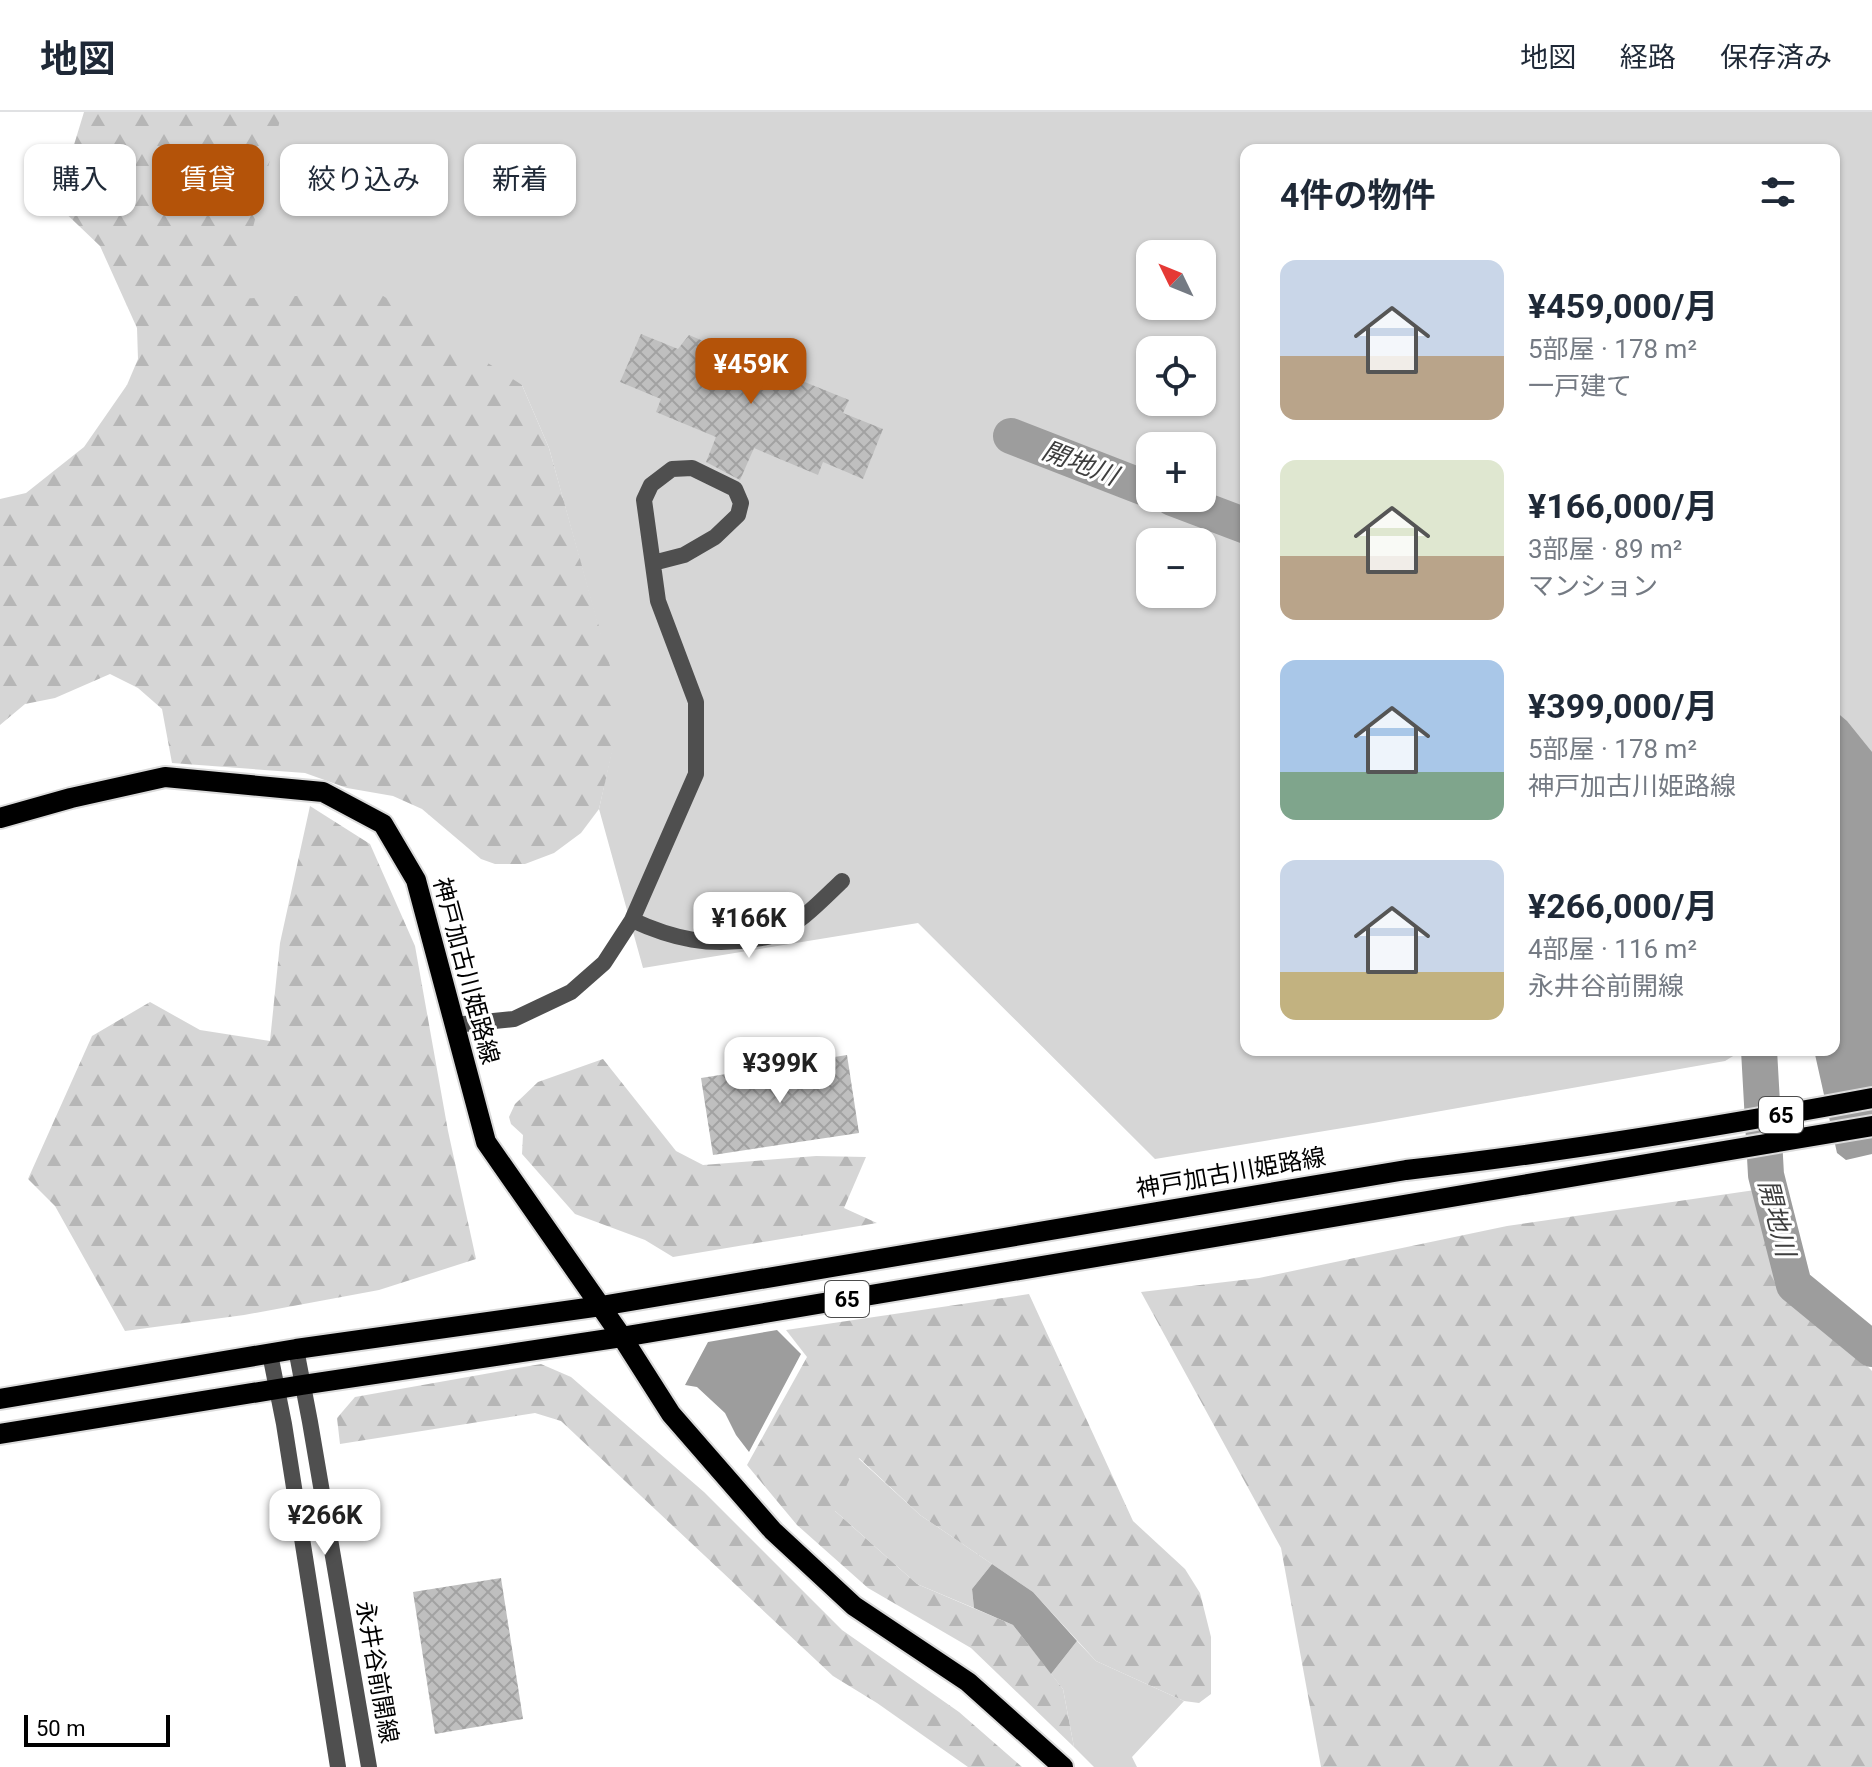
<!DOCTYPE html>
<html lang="ja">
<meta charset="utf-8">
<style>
body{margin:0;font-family:Roboto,"Noto Sans JP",sans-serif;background:#f2f2f3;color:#1f2937;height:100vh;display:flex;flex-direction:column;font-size:30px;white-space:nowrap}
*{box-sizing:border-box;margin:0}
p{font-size:26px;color:#747a83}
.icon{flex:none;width:44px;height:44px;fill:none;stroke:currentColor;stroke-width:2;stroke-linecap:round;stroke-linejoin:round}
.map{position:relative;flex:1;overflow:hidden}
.panel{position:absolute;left:1240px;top:32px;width:600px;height:912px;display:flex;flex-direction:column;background:#fff;border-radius:16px;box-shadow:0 2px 6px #0004}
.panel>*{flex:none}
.hud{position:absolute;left:24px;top:32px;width:760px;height:72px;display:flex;gap:16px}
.needle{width:52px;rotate:313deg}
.tools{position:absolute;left:1136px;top:128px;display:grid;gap:16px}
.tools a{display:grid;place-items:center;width:80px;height:80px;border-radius:16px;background:#fff;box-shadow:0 2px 6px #0004;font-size:40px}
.scale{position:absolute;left:24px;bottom:20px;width:146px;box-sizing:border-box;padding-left:8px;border:4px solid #000;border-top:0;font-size:22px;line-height:28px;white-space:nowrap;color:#000;-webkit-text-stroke:6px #fff;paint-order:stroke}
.price{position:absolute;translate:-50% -68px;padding:0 18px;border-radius:16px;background:#fff;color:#222;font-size:26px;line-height:52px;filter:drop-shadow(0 2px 4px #0008)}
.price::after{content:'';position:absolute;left:50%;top:48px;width:24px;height:18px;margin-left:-12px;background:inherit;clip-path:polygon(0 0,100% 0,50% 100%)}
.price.current{background:#b45309;color:#fff}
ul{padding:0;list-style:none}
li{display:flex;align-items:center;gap:24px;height:200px;padding:0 40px}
li span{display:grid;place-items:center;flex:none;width:224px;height:160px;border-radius:16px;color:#555}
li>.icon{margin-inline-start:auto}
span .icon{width:96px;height:96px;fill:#fffc;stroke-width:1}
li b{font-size:34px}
h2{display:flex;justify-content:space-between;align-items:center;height:96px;padding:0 40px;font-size:34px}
.chip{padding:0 28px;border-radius:16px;background:#fff;box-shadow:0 2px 6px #0004;font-size:28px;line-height:72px}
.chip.current{background:#b45309;color:#fff}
header{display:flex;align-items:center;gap:48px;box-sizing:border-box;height:112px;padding:0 40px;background:#fff;border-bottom:2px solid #e0e1e3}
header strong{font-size:38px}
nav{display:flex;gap:44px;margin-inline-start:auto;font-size:28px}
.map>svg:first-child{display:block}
</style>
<header>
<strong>地図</strong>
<nav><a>地図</a><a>経路</a><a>保存済み</a></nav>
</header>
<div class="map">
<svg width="1872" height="1655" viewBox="0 0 1872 1655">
<defs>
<pattern id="forest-firs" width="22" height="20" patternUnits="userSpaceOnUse" patternTransform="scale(2)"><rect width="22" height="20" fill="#d6d6d6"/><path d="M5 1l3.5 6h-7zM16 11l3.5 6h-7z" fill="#b6b6b6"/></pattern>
<pattern id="building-cross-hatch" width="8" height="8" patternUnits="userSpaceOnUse" patternTransform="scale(2)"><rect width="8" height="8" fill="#bfbfbf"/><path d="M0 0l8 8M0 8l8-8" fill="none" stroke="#a2a2a2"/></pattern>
</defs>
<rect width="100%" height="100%" fill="#fff"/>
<!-- grass -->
<path fill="#d6d6d6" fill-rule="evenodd" d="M 266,0 L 1872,0 L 1872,858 L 1834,882 L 1834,38 L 1246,38 L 1246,938 L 1743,938 L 1725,949 L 1373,1011 L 1155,1047 L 918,811 L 643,856 L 599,697 L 621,597 L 549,336 L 522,273 L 234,187 ZM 1150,142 L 1202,142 L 1202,194 L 1150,194 ZM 1150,238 L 1202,238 L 1202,290 L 1150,290 ZM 1150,334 L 1202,334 L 1202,386 L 1150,386 ZM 1150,430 L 1202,430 L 1202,482 L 1150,482 Z
M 858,1346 L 920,1403 L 992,1452 L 972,1477 L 974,1496 L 917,1472 L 834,1398 Z
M 1077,1529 L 1096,1549 L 1184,1589 L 1132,1645 L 1137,1655 L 1094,1655 L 1074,1635 L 1063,1577 L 1051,1562 Z"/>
<!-- forest -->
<path fill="url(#forest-firs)" d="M 84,0 L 282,0 L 235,187 L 377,180 L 522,273 L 549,336 L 622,597 L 599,697 L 581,721 L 554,741 L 525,752 L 495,752 L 481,747 L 422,697 L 393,684 L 347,676 L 305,661 L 172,651 L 162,597 L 138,576 L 110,562 L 55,586 L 25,592 L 0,613 L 0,387 L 26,381 L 84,335 L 127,273 L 138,247 L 137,216 L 100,134 L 56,92 Z
M 310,694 L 370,732 L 415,834 L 448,1019 L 476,1147 L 379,1178 L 244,1203 L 125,1219 L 55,1094 L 28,1067 L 92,924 L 150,890 L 200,918 L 270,929 L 280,831 Z
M 603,947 L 676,1039 L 703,1053 L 816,1044 L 866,1045 L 844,1096 L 877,1111 L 673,1145 L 645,1128 L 575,1102 L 522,1042 L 523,1023 L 511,1012 L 509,1005 L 515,992 L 538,970 Z
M 1755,1078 L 1826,1211 L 1872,1259 L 1872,1655 L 1321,1655 L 1281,1436 L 1141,1180 L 1259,1166 L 1507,1114 Z
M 1029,1182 L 1133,1409 L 1185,1457 L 1200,1481 L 1211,1525 L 1211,1582 L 1199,1591 L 1184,1589 L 1096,1549 L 1033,1480 L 920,1403 L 859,1346 L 835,1399 L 917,1472 L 1013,1513 L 1063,1577 L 1074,1635 L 971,1536 L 868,1476 L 797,1413 L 747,1353 L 807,1245 L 786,1218 Z
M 541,1252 L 571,1265 L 704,1380 L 842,1518 L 959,1600 L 1022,1655 L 968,1655 L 877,1591 L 833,1564 L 561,1309 L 535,1301 L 340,1332 L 337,1306 L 355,1285 Z"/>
<!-- water -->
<path fill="#9d9d9d" d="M 1834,598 L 1847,609 L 1872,640 L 1872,1042 L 1846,1048 L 1837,1041 L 1814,938 L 1834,938 Z
M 777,1218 L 801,1242 L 749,1340 L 736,1323 L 725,1301 L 697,1275 L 685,1273 L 708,1230 Z
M 992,1452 L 1033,1480 L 1077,1529 L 1051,1562 L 1013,1513 L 974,1496 L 972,1477 Z"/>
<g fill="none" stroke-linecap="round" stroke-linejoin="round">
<!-- river -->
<path stroke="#9d9d9d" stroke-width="36" d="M 1011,324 L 1150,378
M 1172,386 L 1246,414
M 1759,938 L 1766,1063 L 1794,1173 L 1872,1237"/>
</g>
<!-- building -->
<path fill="url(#building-cross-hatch)" d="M 641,222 L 678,237 L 689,223 L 748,248 L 756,230 L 797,247 L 790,264 L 849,288 L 843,301 L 883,317 L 863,367 L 823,350 L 818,363 L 754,336 L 740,368 L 706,350 L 716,325 L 656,300 L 661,287 L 620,270 Z
M 847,943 L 859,1021 L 713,1043 L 701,966 Z
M 501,1466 L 523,1607 L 435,1622 L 413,1480 Z"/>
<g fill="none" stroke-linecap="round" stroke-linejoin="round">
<defs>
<path id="primary" d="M 0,706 L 71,686 L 165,665 L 323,680 L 383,712 L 416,768 L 486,1030 L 622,1225 L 671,1302 L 773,1419 L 854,1494 L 968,1570 L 1063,1655
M 0,1287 L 296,1237 L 601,1194 L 1406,1058 C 1562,1040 1717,1015 1872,986
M 0,1322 L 302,1273 L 622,1225 L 1872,1014"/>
</defs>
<!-- primary casing -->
<use href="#primary" stroke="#dbdbdb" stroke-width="24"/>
<!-- tertiary -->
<path stroke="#4f4f4f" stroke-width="16" d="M 632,808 C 673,827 710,835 755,827 C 760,826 768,826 773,823 C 798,814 823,787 842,769
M 454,913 L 514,907 L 571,880 L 604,851 L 632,808 L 696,662 L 696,590 L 658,489 L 644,388 L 651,373 L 672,357 L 692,356 L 735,377 L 741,391 L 738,403 L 715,425 L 684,443 L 653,451
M 296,1237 L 310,1310 L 369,1655
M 270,1242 L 284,1312 L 338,1655"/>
<!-- primary -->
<use href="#primary" stroke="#000" stroke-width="20"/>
</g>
<g text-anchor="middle" stroke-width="6" stroke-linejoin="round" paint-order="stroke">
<!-- shield labels -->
<g fill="#fff" stroke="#4c4c4c" stroke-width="2">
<rect x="1759" y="985" width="44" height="36" rx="6"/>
<rect x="825" y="1169" width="44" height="36" rx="6"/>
</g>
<g font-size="22" font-weight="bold" fill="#000">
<text x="1781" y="1011">65</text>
<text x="847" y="1195">65</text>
</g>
<!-- street labels -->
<g font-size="24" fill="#000" stroke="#fff">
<text transform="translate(466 859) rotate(75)" y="8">神戸加古川姫路線</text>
<text transform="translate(1231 1061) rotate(-10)" y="8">神戸加古川姫路線</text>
<text transform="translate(377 1560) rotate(80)" y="8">永井谷前開線</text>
</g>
<!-- water labels -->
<g font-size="26" font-style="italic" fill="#3e3e3e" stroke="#fff">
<text transform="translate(1080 351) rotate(21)" y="9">開地川</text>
<text transform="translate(1777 1106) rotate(76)" y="9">開地川</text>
</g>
</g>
</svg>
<div class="tools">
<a><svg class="needle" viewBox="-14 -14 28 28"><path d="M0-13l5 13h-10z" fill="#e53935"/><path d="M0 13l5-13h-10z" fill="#747a83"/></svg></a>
<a><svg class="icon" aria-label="locate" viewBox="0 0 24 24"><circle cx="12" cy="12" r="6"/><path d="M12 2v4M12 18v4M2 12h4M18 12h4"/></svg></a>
<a>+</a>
<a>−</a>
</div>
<div class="scale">50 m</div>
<b class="price current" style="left:751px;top:294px">¥459K</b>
<b class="price" style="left:749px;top:848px">¥166K</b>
<b class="price" style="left:780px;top:993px">¥399K</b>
<b class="price" style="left:325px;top:1445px">¥266K</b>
<div class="hud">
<a class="chip">購入</a>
<a class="chip current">賃貸</a>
<a class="chip">絞り込み</a>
<a class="chip">新着</a>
</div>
<section class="panel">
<h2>4件の物件<svg class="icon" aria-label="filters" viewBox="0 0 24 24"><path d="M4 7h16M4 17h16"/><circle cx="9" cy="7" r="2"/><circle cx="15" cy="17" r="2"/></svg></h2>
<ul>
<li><span style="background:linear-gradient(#c9d6e8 60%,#b9a48a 0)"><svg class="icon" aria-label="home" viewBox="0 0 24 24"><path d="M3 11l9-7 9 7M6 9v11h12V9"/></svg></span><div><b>¥459,000/月</b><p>5部屋 · 178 m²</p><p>一戸建て</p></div></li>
<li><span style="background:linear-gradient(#dfe7d0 60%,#b9a48a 0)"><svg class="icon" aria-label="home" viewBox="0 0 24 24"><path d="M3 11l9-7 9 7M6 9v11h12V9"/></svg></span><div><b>¥166,000/月</b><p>3部屋 · 89 m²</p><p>マンション</p></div></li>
<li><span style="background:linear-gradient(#a9c7e8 70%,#7fa58c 0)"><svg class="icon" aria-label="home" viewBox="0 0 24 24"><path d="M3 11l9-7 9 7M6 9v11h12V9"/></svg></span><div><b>¥399,000/月</b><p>5部屋 · 178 m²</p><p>神戸加古川姫路線</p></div></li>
<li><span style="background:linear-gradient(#c9d6e8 70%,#c2b280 0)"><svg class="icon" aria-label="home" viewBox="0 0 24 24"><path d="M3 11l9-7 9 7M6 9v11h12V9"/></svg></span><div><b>¥266,000/月</b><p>4部屋 · 116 m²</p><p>永井谷前開線</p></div></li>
</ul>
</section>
</div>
